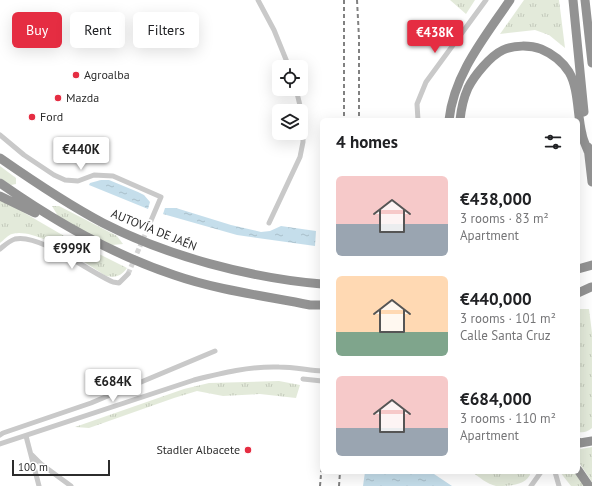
<!DOCTYPE html>
<meta charset="utf-8">
<style>
body{margin:0;font-family:"PT Sans",sans-serif;background:#f6f6f6;color:#202124;height:100vh;display:flex;flex-direction:column;font-size:15px;white-space:nowrap}
*{box-sizing:border-box;margin:0}
p{font-size:13px;color:#757577}
.icon{flex:none;width:22px;height:22px;fill:none;stroke:currentColor;stroke-width:2;stroke-linecap:round;stroke-linejoin:round}
.map{position:relative;flex:1;overflow:hidden}
.details{position:absolute;left:320px;top:118px;width:260px;height:356px;display:flex;flex-direction:column;background:#fff;border-radius:6px;box-shadow:0 4px 16px #0002}
.details>*{flex:none}
.banner{position:absolute;left:12px;top:12px;width:248px;height:36px;display:flex;gap:8px}
.controls{position:absolute;left:272px;top:60px;display:grid;gap:8px}
.controls a{display:grid;place-items:center;width:36px;height:36px;border-radius:6px;background:#fff;box-shadow:0 4px 16px #0002;font-size:20px}
.scale{position:absolute;left:12px;bottom:10px;width:98px;box-sizing:border-box;padding-left:4px;border:2px solid #2c2c2c;border-top:0;font-size:11px;line-height:14px;white-space:nowrap;color:#2c2c2c;-webkit-text-stroke:3px #fff;paint-order:stroke}
.price{position:absolute;translate:-50% -34px;padding:0 9px;border-radius:4px;background:#fff;color:#222;font-size:13px;line-height:26px;filter:drop-shadow(0 1px 2px #0008)}
.price::after{content:'';position:absolute;left:50%;top:24px;width:12px;height:9px;margin-left:-6px;background:inherit;clip-path:polygon(0 0,100% 0,50% 100%)}
.price.current{background:#e52d42;color:#fff}
ul{padding:0;list-style:none}
li{display:flex;align-items:center;gap:12px;height:100px;padding:0 16px}
li span{display:grid;place-items:center;flex:none;width:112px;height:80px;border-radius:6px;color:#555}
li>.icon{margin-inline-start:auto}
span .icon{width:48px;height:48px;fill:#fffc;stroke-width:1}
li b{font-size:17px}
h2{display:flex;justify-content:space-between;align-items:center;height:48px;padding:0 16px;font-size:17px}
.tag{padding:0 14px;border-radius:6px;background:#fff;box-shadow:0 4px 16px #0002;font-size:14px;line-height:36px}
.tag.current{background:#e52d42;color:#fff}
.map>svg:first-child{display:block}
</style>
<div class="map">
<svg width="592" height="486" viewBox="0 0 592 486">
<defs>
<pattern id="grass-tufts" width="24" height="20" patternUnits="userSpaceOnUse"><rect width="24" height="20" fill="#e3eada"/><path d="M3 7l-1-3M5 7V3M7 7l1-3M15 17l-1-3M17 17v-4M19 17l1-3" fill="none" stroke="#c3c9bb"/></pattern>
<pattern id="water-ripples" width="26" height="14" patternUnits="userSpaceOnUse"><rect width="26" height="14" fill="#c5deeb"/><path d="M2 4q2-2 4 0t4 0M15 11q2-2 4 0t4 0" fill="none" stroke="#a9bfca"/></pattern>
</defs>
<rect width="100%" height="100%" fill="#fff"/>
<!-- grass -->
<path fill="url(#grass-tufts)" d="M 450,0 L 475,0 L 466,14 Z
M 524,0 L 559,0 L 565,48 L 549,35 L 535,30 L 500,34 Z
M 0,166 L 16,178 L 16,184 L 11,185 L 0,178 Z
M 0,200 L 16,208 L 71,240 L 127,268 C 121,276 116,278 106,276 C 85,263 37,227 12,234 C 8,235 4,240 0,243 Z
M 52,206 L 59,206 L 117,236 L 123,244 L 112,245 L 87,233 L 58,216 Z
M 578,309 L 589,309 L 592,333 L 592,428 C 587,432 584,433 578,432 Z
M 279,381 L 300,385 L 296,398 L 260,394 L 223,396 L 197,391 L 174,398 L 89,428 L 75,427 L 184,389 L 209,383 Z
M 578,447 L 581,449 L 592,447 L 592,482 L 578,461 Z
M 472,472 L 531,472 C 527,486 509,486 496,486 C 487,484 479,477 472,472 Z
M 560,472 L 575,472 L 585,486 L 571,486 Z"/>
<!-- water -->
<path fill="url(#water-ripples)" d="M 101,180 L 109,180 L 138,192 L 144,195 L 150,202 L 148,209 L 89,185 L 90,183 Z
M 165,208 L 176,208 L 231,225 L 261,232 L 270,231 L 281,226 L 316,231 L 315,246 L 237,235 L 163,214 Z
M 365,472 L 431,472 L 452,486 L 363,486 Z"/>
<g fill="none" stroke-linecap="round" stroke-linejoin="round">
<!-- street-tunnel -->
<path stroke="#d5d5d5" stroke-width="5" stroke-dasharray="5 2.5" stroke-linecap="butt" d="M 128,274 L 147,230"/>
<!-- street -->
<path stroke="#c9c9c9" stroke-width="5" d="M 258,0 L 274,30 L 289,67
M 418,120 L 417,104 L 426,82 L 486,0
M 0,135 L 24,155 L 54,175 L 65,180 L 78,181 L 94,175 L 113,176 L 161,197 L 147,230
M 269,223 L 300,157 L 303,142 L 303,118 L 296,89
M 0,249 C 5,245 9,241 15,239 C 39,233 89,272 113,282 L 119,283 L 128,274
M 303,379 L 322,381
M 0,435 L 3,433 L 91,403 L 215,351
M 26,436 L 39,486
M 0,444 L 194,380 C 222,373 250,366 279,367 C 293,367 308,370 322,371
M 32,455 L 41,464 L 71,486
M 555,472 L 559,486
M 531,486 L 541,472"/>
<!-- highway -->
<path stroke="#939393" stroke-width="9" d="M 573,0 L 584,112
M 585,0 L 592,63
M 449,120 C 454,74 485,37 510,0
M 460,120 C 461,110 464,97 468,88 C 474,76 490,56 503,50 C 514,45 530,45 541,49 C 553,54 562,61 569,72 C 579,89 577,115 582,134 C 583,140 586,146 588,151
M 588,147 L 592,182
M 0,158 C 33,181 67,204 103,223 C 167,256 250,278 322,284
M 0,183 C 54,221 111,254 174,275 C 217,290 265,296 310,305 L 322,305
M 0,196 L 35,213
M 578,269 L 592,265
M 578,293 L 591,287
M 578,442 L 580,443 L 592,441
M 578,470 L 589,486"/>
<!-- rail -->
<path stroke="#818181" stroke-width="2" stroke-dasharray="4 3" stroke-linecap="butt" d="M 344,0 L 344,120
M 357,0 L 359,38 L 359,120
M 320,486 L 322,463
M 339,486 L 340,472"/>
</g>
<!-- markers -->
<g fill="#e52d42" stroke="#fff" stroke-width="1.5">
<circle cx="76" cy="75" r="4"/>
<circle cx="58" cy="98" r="4"/>
<circle cx="32" cy="117" r="4"/>
<circle cx="248" cy="450" r="4"/>
</g>
<g text-anchor="middle" stroke-width="4" stroke-linejoin="round" paint-order="stroke">
<!-- poi labels -->
<g font-size="12" fill="#2c2c2c" stroke="#fff" text-anchor="start">
<text x="84" y="79">Agroalba</text>
<text x="66" y="102">Mazda</text>
<text x="40" y="121">Ford</text>
<text x="240" y="454" text-anchor="end">Stadler Albacete</text>
</g>
<!-- street labels -->
<g font-size="12" fill="#2c2c2c" stroke="#fff">
<text transform="translate(154 230) rotate(22)" y="4">AUTOVÍA DE JAÉN</text>
</g>
</g>
</svg>
<div class="controls">
<a><svg class="icon" aria-label="locate" viewBox="0 0 24 24"><circle cx="12" cy="12" r="6"/><path d="M12 2v4M12 18v4M2 12h4M18 12h4"/></svg></a>
<a><svg class="icon" aria-label="layers" viewBox="0 0 24 24"><path d="M12 4l9 5-9 5-9-5zM3 14l9 5 9-5"/></svg></a>
</div>
<div class="scale">100 m</div>
<b class="price current" style="left:435px;top:54px">€438K</b>
<b class="price" style="left:81px;top:171px">€440K</b>
<b class="price" style="left:72px;top:270px">€999K</b>
<b class="price" style="left:113px;top:403px">€684K</b>
<div class="banner">
<a class="tag current">Buy</a>
<a class="tag">Rent</a>
<a class="tag">Filters</a>
</div>
<section class="details">
<h2>4 homes<svg class="icon" aria-label="filters" viewBox="0 0 24 24"><path d="M4 7h16M4 17h16"/><circle cx="9" cy="7" r="2"/><circle cx="15" cy="17" r="2"/></svg></h2>
<ul>
<li><span style="background:linear-gradient(#f6c9c9 60%,#9aa5b1 0)"><svg class="icon" aria-label="home" viewBox="0 0 24 24"><path d="M3 11l9-7 9 7M6 9v11h12V9"/></svg></span><div><b>€438,000</b><p>3 rooms · 83 m²</p><p>Apartment</p></div></li>
<li><span style="background:linear-gradient(#ffd9b3 70%,#7fa58c 0)"><svg class="icon" aria-label="home" viewBox="0 0 24 24"><path d="M3 11l9-7 9 7M6 9v11h12V9"/></svg></span><div><b>€440,000</b><p>3 rooms · 101 m²</p><p>Calle Santa Cruz</p></div></li>
<li><span style="background:linear-gradient(#f6c9c9 65%,#9aa5b1 0)"><svg class="icon" aria-label="home" viewBox="0 0 24 24"><path d="M3 11l9-7 9 7M6 9v11h12V9"/></svg></span><div><b>€684,000</b><p>3 rooms · 110 m²</p><p>Apartment</p></div></li>
</ul>
</section>
</div>
